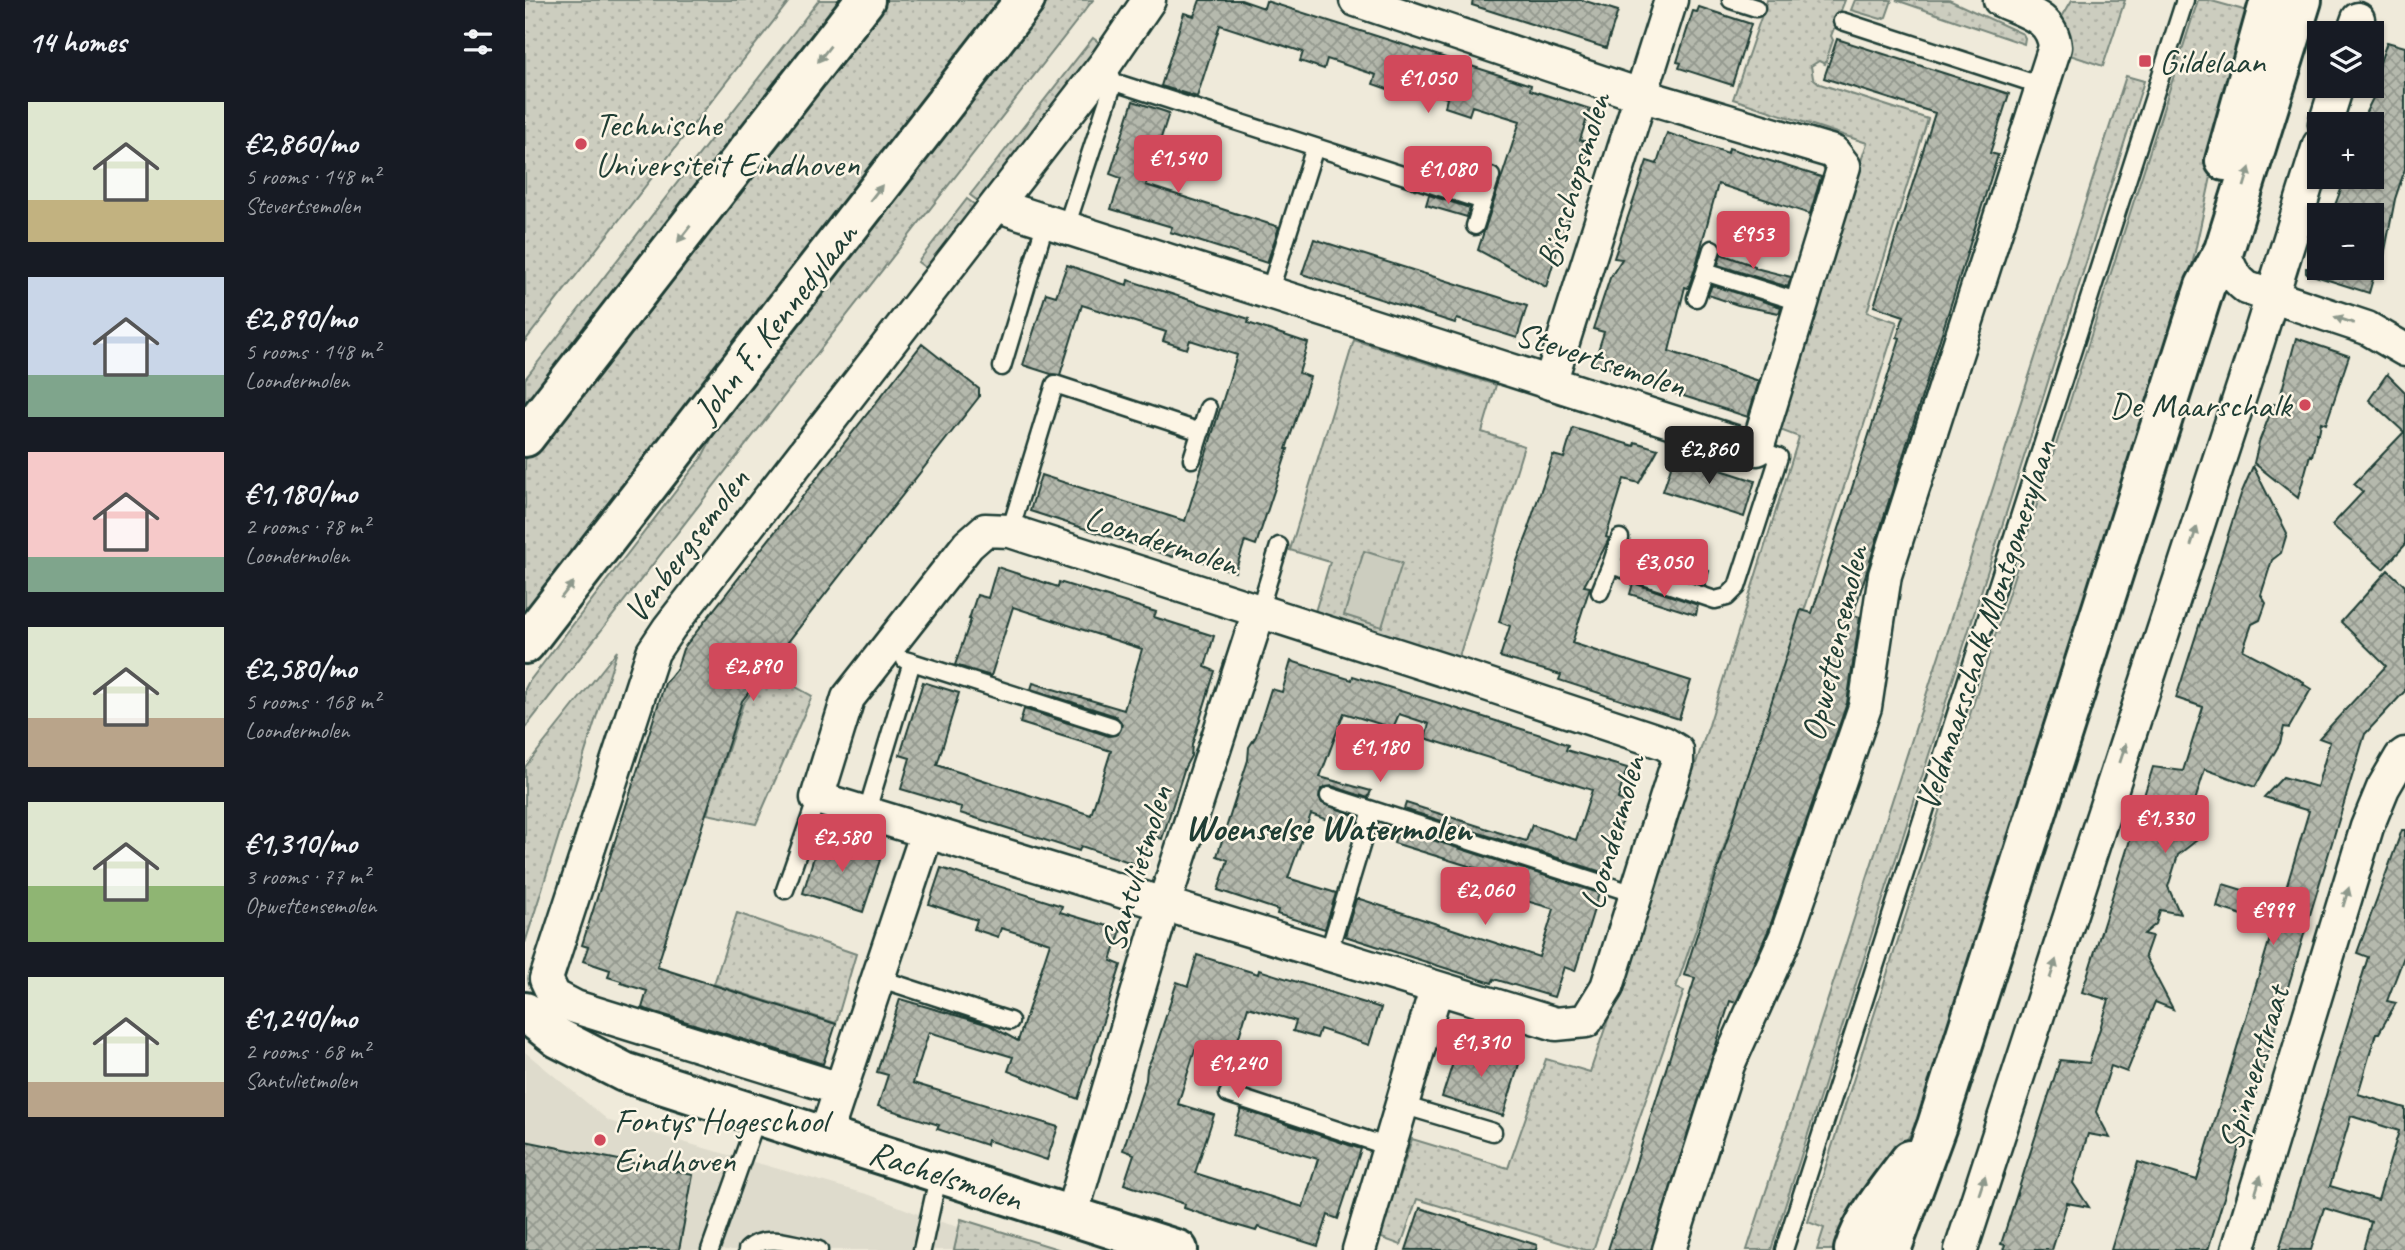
<!DOCTYPE html>
<meta charset="utf-8">
<style>
body{margin:0;font-family:Caveat,sans-serif;background:#242831;color:#f1f3f6;height:100vh;display:flex;flex-direction:column;font-size:26px;white-space:nowrap}
*{box-sizing:border-box;margin:0}
p{font-size:23px;color:#9ea1a6}
.icon{flex:none;width:38px;height:38px;fill:none;stroke:currentColor;stroke-width:2;stroke-linecap:round;stroke-linejoin:round}
.map{position:relative;flex:1;overflow:hidden}
.details{display:flex;flex-direction:column;background:#171b24;width:525px}
.details>*{flex:none}
.buttons{position:absolute;left:1782px;top:21px;display:grid;gap:14px}
.buttons a{display:grid;place-items:center;width:77px;height:77px;border-radius:0px;background:#171b24;box-shadow:0 2px 5px #0004;font-size:35px}
.price{position:absolute;translate:-50% -60px;padding:0 16px;border-radius:7px;background:#d1495b;color:#fff;font-size:23px;line-height:46px;filter:drop-shadow(0 2px 4px #0008)}
.price::after{content:'';position:absolute;left:50%;top:42px;width:21px;height:16px;margin-left:-10px;background:inherit;clip-path:polygon(0 0,100% 0,50% 100%)}
.price.on{background:#222;color:#fff}
ul{padding:0;list-style:none}
li{display:flex;align-items:center;gap:21px;height:175px;padding:0 28px}
li span{display:grid;place-items:center;flex:none;width:196px;height:140px;border-radius:0px;color:#555}
li>.icon{margin-inline-start:auto}
span .icon{width:84px;height:84px;fill:#fffc;stroke-width:1}
li b{font-size:30px}
h2{display:flex;justify-content:space-between;align-items:center;height:84px;padding:0 28px;font-size:30px}
main{display:flex;flex:1;min-height:0}
.map>svg:first-child{display:block}
</style>
<main>
<section class="details">
<h2>14 homes<svg class="icon" aria-label="filters" viewBox="0 0 24 24"><path d="M4 7h16M4 17h16"/><circle cx="9" cy="7" r="2"/><circle cx="15" cy="17" r="2"/></svg></h2>
<ul>
<li><span style="background:linear-gradient(#dfe7d0 70%,#c2b280 0)"><svg class="icon" aria-label="home" viewBox="0 0 24 24"><path d="M3 11l9-7 9 7M6 9v11h12V9"/></svg></span><div><b>€2,860/mo</b><p>5 rooms · 148 m²</p><p>Stevertsemolen</p></div></li>
<li><span style="background:linear-gradient(#c9d6e8 70%,#7fa58c 0)"><svg class="icon" aria-label="home" viewBox="0 0 24 24"><path d="M3 11l9-7 9 7M6 9v11h12V9"/></svg></span><div><b>€2,890/mo</b><p>5 rooms · 148 m²</p><p>Loondermolen</p></div></li>
<li><span style="background:linear-gradient(#f6c9c9 75%,#7fa58c 0)"><svg class="icon" aria-label="home" viewBox="0 0 24 24"><path d="M3 11l9-7 9 7M6 9v11h12V9"/></svg></span><div><b>€1,180/mo</b><p>2 rooms · 78 m²</p><p>Loondermolen</p></div></li>
<li><span style="background:linear-gradient(#dfe7d0 65%,#b9a48a 0)"><svg class="icon" aria-label="home" viewBox="0 0 24 24"><path d="M3 11l9-7 9 7M6 9v11h12V9"/></svg></span><div><b>€2,580/mo</b><p>5 rooms · 168 m²</p><p>Loondermolen</p></div></li>
<li><span style="background:linear-gradient(#dfe7d0 60%,#8fb573 0)"><svg class="icon" aria-label="home" viewBox="0 0 24 24"><path d="M3 11l9-7 9 7M6 9v11h12V9"/></svg></span><div><b>€1,310/mo</b><p>3 rooms · 77 m²</p><p>Opwettensemolen</p></div></li>
<li><span style="background:linear-gradient(#dfe7d0 75%,#b9a48a 0)"><svg class="icon" aria-label="home" viewBox="0 0 24 24"><path d="M3 11l9-7 9 7M6 9v11h12V9"/></svg></span><div><b>€1,240/mo</b><p>2 rooms · 68 m²</p><p>Santvlietmolen</p></div></li>
</ul>
</section>
<div class="map">
<svg width="1880" height="1250" viewBox="0 0 1880 1250">
<defs>
<pattern id="grass-dots" width="8" height="8" patternUnits="userSpaceOnUse" patternTransform="scale(1.75)"><rect width="8" height="8" fill="#cccdbf"/><path d="M2 2h.1M6 6h.1" fill="none" stroke="#afb1a5" stroke-width="1.8" stroke-linecap="round"/></pattern>
<pattern id="building-cross-hatch" width="8" height="8" patternUnits="userSpaceOnUse" patternTransform="scale(1.75)"><rect width="8" height="8" fill="#b5b9ad"/><path d="M0 0l8 8M0 8l8-8" fill="none" stroke="#93988e"/></pattern>
</defs>
<rect width="100%" height="100%" fill="#efeada"/>
<filter id="ink" filterUnits="userSpaceOnUse"><feTurbulence type="fractalNoise" baseFrequency=".0143" numOctaves="2"/><feDisplacementMap in="SourceGraphic" scale="14" xChannelSelector="R" yChannelSelector="G"/><feConvolveMatrix kernelMatrix="1 2 1 2 8 2 1 2 1" color-interpolation-filters="sRGB"/></filter>
<g filter="url(#ink)">
<!-- built -->
<path fill="#dedbcc" d="M 0,1052 L 84,1121 L 345,1195 L 403,1218 L 510,1250 L 0,1250 Z"/>
<!-- grass -->
<path fill="url(#grass-dots)" stroke="#76857a" stroke-width="2" d="M 0,0 L 265,0 L 0,341 Z
M 294,0 L 324,0 L 0,417 L 0,379 Z
M 358,0 L 484,0 L 0,620 L 0,460 Z
M 518,0 L 568,0 L 0,728 L 0,689 L 3,683 L 177,457 L 209,395 Z
M 1242,0 L 1320,0 L 1306,36 L 1308,40 L 1300,64 L 1294,61 L 1286,66 L 1288,78 L 1295,84 L 1403,119 L 1342,312 L 1372,322 L 1282,602 L 1151,988 L 1159,991 L 1068,1250 L 1060,1250 L 892,1199 L 876,1245 L 854,1237 L 887,1139 L 983,1168 L 1021,1059 L 1065,1072 L 1184,725 L 1274,437 L 1247,427 L 1342,143 L 1208,99 Z
M 1330,0 L 1367,0 L 1361,17 L 1356,19 L 1326,10 Z
M 1371,0 L 1424,0 L 1498,34 L 1500,38 L 1499,44 Z
M 1547,0 L 1600,0 L 1578,66 L 1539,53 L 1534,22 Z
M 1673,0 L 1683,0 L 1733,14 L 1690,158 L 1656,317 L 1420,1058 L 1386,1133 L 1309,1250 L 1292,1250 L 1299,1228 L 1283,1222 Z
M 568,38 L 580,47 L 457,204 L 445,195 Z
M 1601,76 L 1619,81 L 1246,1250 L 1222,1250 Z
M 442,199 L 458,211 L 409,274 L 393,262 Z
M 829,340 L 971,385 L 957,432 L 999,446 L 933,660 L 789,615 L 805,562 L 765,550 Z
M 92,651 L 0,943 L 0,767 Z
M 242,671 L 287,696 L 231,824 L 182,814 L 218,704 Z
M 212,913 L 331,954 L 311,1023 L 189,984 Z
M 436,1219 L 536,1250 L 429,1250 Z"/>
<!-- pitch -->
<path fill="#cccdbf" stroke="#76857a" stroke-width="2" d="M 839,551 L 877,563 L 857,627 L 819,615 Z"/>
<!-- building -->
<path fill="url(#building-cross-hatch)" stroke="#1f3d34" stroke-width="2" fill-rule="evenodd" d="M 675,0 L 716,0 L 739,8 L 741,1 L 1006,85 L 1005,90 L 1065,109 L 1055,140 L 1066,143 L 1051,191 L 1041,231 L 1035,241 L 1021,287 L 953,250 L 995,121 L 947,106 L 944,115 L 920,107 L 922,98 L 874,83 L 871,92 L 848,84 L 851,75 L 802,59 L 799,69 L 775,61 L 778,52 L 695,25 L 672,97 L 636,86 L 659,13 L 669,16 Z
M 948,0 L 1057,0 L 1093,11 L 1081,48 L 947,5 Z
M 1174,7 L 1226,24 L 1207,85 L 1154,68 L 1156,63 L 1152,62 L 1168,11 L 1172,12 Z
M 1312,39 L 1484,94 L 1465,153 L 1473,155 L 1328,615 L 1335,617 L 1322,703 L 1244,929 L 1211,1003 L 1205,1001 L 1126,1250 L 1083,1250 L 1170,978 L 1159,975 L 1276,610 L 1287,613 L 1375,338 L 1372,337 L 1379,316 L 1349,306 L 1410,113 L 1299,78 Z
M 1862,42 L 1880,47 L 1880,169 L 1870,199 L 1857,266 L 1846,265 L 1846,215 L 1815,215 L 1816,211 L 1812,210 L 1813,205 L 1810,205 L 1821,177 L 1846,177 L 1846,124 L 1839,124 L 1842,115 L 1840,114 L 1852,90 L 1849,89 L 1853,68 Z
M 608,101 L 644,113 L 621,185 L 754,227 L 742,263 L 645,232 L 647,227 L 586,209 L 596,178 L 585,174 Z
M 1142,133 L 1203,153 L 1204,148 L 1296,177 L 1285,214 L 1193,184 L 1170,269 L 1163,288 L 1160,287 L 1144,351 L 1234,381 L 1223,417 L 1128,386 L 1129,382 L 1069,363 L 1079,332 L 1068,329 L 1085,278 L 1097,259 L 1089,258 L 1122,161 L 1132,164 Z
M 911,171 L 954,180 L 951,188 L 910,174 Z
M 904,195 L 945,208 L 942,217 L 901,205 Z
M 789,239 L 1002,306 L 992,338 L 932,319 L 930,323 L 777,274 Z
M 1196,254 L 1230,266 L 1230,268 L 1266,277 L 1263,287 L 1193,265 Z
M 542,265 L 602,285 L 603,280 L 724,319 L 723,323 L 783,343 L 774,373 L 785,377 L 761,449 L 763,449 L 731,545 L 720,541 L 710,572 L 650,553 L 648,557 L 505,511 L 516,475 L 660,521 L 712,355 L 665,340 L 662,349 L 638,341 L 641,332 L 557,305 L 535,375 L 526,374 L 498,365 L 521,293 L 531,296 Z
M 1781,268 L 1851,268 L 1844,293 L 1781,273 Z
M 1187,285 L 1256,307 L 1254,313 L 1213,305 L 1183,295 Z
M 1771,338 L 1824,356 L 1801,424 L 1796,422 L 1794,434 L 1792,433 L 1787,456 L 1785,455 L 1773,498 L 1729,463 L 1734,442 L 1749,404 L 1753,405 Z
M 397,344 L 454,389 L 454,397 L 217,701 L 132,967 L 311,1024 L 298,1064 L 117,1008 L 122,991 L 96,983 L 96,981 L 83,977 L 85,970 L 58,961 L 63,947 L 57,945 L 140,683 L 152,668 L 158,649 Z
M 1862,374 L 1880,392 L 1880,545 L 1858,569 L 1807,525 L 1838,492 L 1829,484 L 1879,432 L 1844,400 Z
M 1048,428 L 1109,446 L 1110,442 L 1133,449 L 1114,483 L 1099,479 L 1081,537 L 1084,538 L 1082,543 L 1059,586 L 1065,587 L 1047,643 L 1166,681 L 1154,719 L 1034,680 L 1036,675 L 975,657 L 985,626 L 974,622 L 992,561 L 1005,528 L 1003,528 L 1028,455 L 1039,458 Z
M 1150,455 L 1230,481 L 1219,517 L 1138,491 Z
M 1728,466 L 1762,533 L 1756,553 L 1747,560 L 1736,595 L 1741,603 L 1735,620 L 1727,624 L 1718,650 L 1779,682 L 1778,684 L 1786,689 L 1764,728 L 1759,727 L 1755,743 L 1730,787 L 1680,769 L 1663,823 L 1676,837 L 1653,855 L 1643,887 L 1655,914 L 1635,910 L 1631,924 L 1619,934 L 1627,936 L 1620,956 L 1648,1009 L 1630,1002 L 1602,1072 L 1586,1066 L 1571,1112 L 1585,1138 L 1563,1134 L 1548,1183 L 1564,1207 L 1542,1203 L 1527,1250 L 1478,1250 L 1480,1245 L 1476,1244 L 1535,1060 L 1564,1063 L 1584,1000 L 1557,992 L 1628,767 L 1658,771 L 1678,707 L 1651,698 L 1716,494 Z
M 1119,551 L 1184,571 L 1180,586 L 1114,563 Z
M 472,567 L 533,587 L 534,582 L 631,612 L 629,617 L 689,636 L 680,667 L 690,671 L 667,745 L 666,756 L 660,767 L 637,839 L 626,835 L 616,866 L 556,846 L 554,851 L 482,828 L 435,813 L 436,807 L 376,789 L 385,758 L 375,755 L 398,682 L 434,693 L 412,765 L 566,815 L 586,751 L 495,723 L 499,709 L 584,736 L 593,734 L 597,724 L 591,716 L 506,689 L 508,683 L 599,710 L 617,649 L 488,607 L 466,676 L 430,665 L 446,619 L 444,619 L 452,595 L 463,598 Z
M 1863,570 L 1880,586 L 1880,691 L 1840,734 L 1683,1250 L 1586,1250 L 1613,1162 L 1672,1180 L 1749,925 L 1692,907 L 1698,884 L 1757,902 L 1784,811 L 1739,797 L 1758,777 L 1792,787 L 1805,742 L 1794,738 L 1861,666 L 1816,622 Z
M 1108,583 L 1173,605 L 1171,615 L 1105,594 Z
M 766,661 L 827,680 L 828,676 L 1019,736 L 1043,745 L 1041,750 L 1102,768 L 1093,799 L 1103,803 L 1080,873 L 879,809 L 881,803 L 1001,841 L 1007,825 L 1051,840 L 1067,790 L 900,738 L 904,724 L 874,714 L 868,728 L 819,713 L 795,777 L 846,791 L 843,798 L 807,786 L 796,789 L 794,798 L 797,803 L 834,817 L 830,830 L 786,814 L 763,878 L 811,893 L 800,929 L 752,914 L 753,910 L 693,890 L 703,860 L 692,856 L 723,760 L 724,747 L 731,736 L 746,689 L 757,692 Z
M 873,829 L 1074,893 L 1050,971 L 1039,967 L 1029,997 L 969,979 L 967,983 L 820,936 L 831,899 L 835,899 L 1014,957 L 1029,909 L 984,896 L 989,880 L 869,843 Z
M 1877,830 L 1880,830 L 1880,954 L 1862,1001 L 1871,1003 L 1854,1033 L 1851,1033 L 1833,1094 L 1880,1108 L 1880,1250 L 1838,1250 L 1846,1222 L 1799,1208 L 1786,1250 L 1754,1250 L 1843,957 L 1832,953 ZM 1826,1116 L 1874,1131 L 1853,1200 L 1805,1186 Z
M 301,838 L 352,854 L 350,858 L 355,860 L 338,912 L 278,893 L 294,840 L 299,842 Z
M 416,868 L 537,906 L 535,912 L 596,930 L 586,961 L 596,965 L 553,1099 L 483,1071 L 488,1057 L 404,1032 L 388,1083 L 533,1127 L 522,1160 L 462,1140 L 461,1145 L 412,1129 L 414,1125 L 353,1106 L 363,1075 L 352,1072 L 375,999 L 464,1025 L 493,1041 L 525,943 L 476,928 L 473,937 L 449,929 L 452,920 L 404,904 Z
M 672,955 L 733,974 L 734,970 L 856,1008 L 844,1045 L 795,1029 L 792,1038 L 768,1031 L 771,1021 L 723,1007 L 706,1063 L 670,1050 L 653,1104 L 689,1115 L 670,1173 L 778,1207 L 793,1159 L 708,1135 L 716,1109 L 836,1149 L 813,1219 L 803,1215 L 793,1246 L 733,1227 L 731,1231 L 707,1224 L 659,1208 L 660,1204 L 599,1184 L 609,1154 L 598,1150 L 621,1080 L 622,1068 L 629,1053 L 652,982 L 663,986 Z
M 940,1042 L 991,1058 L 989,1062 L 994,1064 L 978,1116 L 917,1097 L 934,1044 L 938,1046 Z
M 0,1141 L 168,1175 L 154,1250 L 0,1250 Z
M 895,1208 L 1012,1245 L 1011,1250 L 881,1250 Z"/>
<g fill="none" stroke-linecap="round" stroke-linejoin="round">
<defs>
<path id="service" d="M 1206,0 L 1231,8
M 1317,21 L 1517,86
M 589,82 L 958,201
M 950,226 L 966,176
M 541,227 L 589,82 L 585,73
M 1180,272 L 1187,249
M 744,293 L 790,147
M 1171,298 L 1180,272 L 1278,303
M 477,367 L 521,221
M 667,459 L 683,408
M 485,531 L 530,384 L 676,432
M 1086,565 L 1095,538
M 1075,592 L 1086,565 L 1190,600 L 1202,597 L 1212,587 L 1254,457 L 1232,449
M 734,611 L 754,546
M 387,662 L 587,726
M 804,796 L 1110,894
M 341,814 L 387,662 L 380,660
M 260,890 L 292,798
M 803,954 L 847,810
M 353,978 L 485,1021
M 703,1094 L 864,1147
M 877,1105 L 968,1132
M 185,1250 L 233,1115
M 222,1250 C 240,1232 272,1245 294,1250
M 397,1250 L 414,1173
M 1259,1250 L 1660,0"/>
<path id="minor" d="M 1828,33 L 1833,19
M 1800,124 L 1812,86
M 475,202 L 486,210 L 1232,449 L 1319,166 L 1308,152 L 1115,95 L 831,0
M 1699,250 C 1702,266 1709,278 1722,288 L 1842,328 L 1880,350
M 1025,383 L 1146,0
M 460,530 L 485,531 L 934,675 L 1139,743 L 1152,751 L 1152,764 L 1082,987 L 1061,1021 L 1031,1024 L 292,798 L 323,698 L 443,545 Z
M 315,1089 L 50,1007 L 29,996 L 21,979 L 128,652 L 144,628 L 581,63 L 624,0
M 300,1136 L 402,832
M 546,1216 L 639,904 L 734,611
M 834,1250 L 911,989
M 1144,1250 L 1203,1065 L 1261,936 L 1340,707 L 1360,575 L 1530,47 C 1527,16 1500,12 1475,0
M 1436,1250 L 1733,341 L 1794,145
M 1713,1250 L 1842,827 L 1858,788 L 1876,757 L 1880,754"/>
<path id="tertiary" d="M 0,1012 L 33,1038 L 99,1072 L 653,1250"/>
<path id="secondary" d="M 1700,161 L 1745,0
M 0,437 L 340,0
M 0,644 L 500,0
M 1329,1250 C 1339,1217 1365,1187 1385,1160
M 1366,1250 L 1412,1125 L 1680,286 L 1699,250 L 1777,0"/>
</defs>
<!-- service casing -->
<use href="#service" stroke="#1f3d34" stroke-width="21"/>
<!-- minor casing -->
<use href="#minor" stroke="#1f3d34" stroke-width="37"/>
<!-- tertiary casing -->
<use href="#tertiary" stroke="#1f3d34" stroke-width="44"/>
<!-- secondary casing -->
<use href="#secondary" stroke="#1f3d34" stroke-width="44"/>
<!-- service -->
<use href="#service" stroke="#fcf5e5" stroke-width="16"/>
<!-- minor -->
<use href="#minor" stroke="#fcf5e5" stroke-width="32"/>
<!-- tertiary -->
<use href="#tertiary" stroke="#fcf5e5" stroke-width="38"/>
<!-- secondary -->
<use href="#secondary" stroke="#fcf5e5" stroke-width="38"/>
</g>
<!-- one-way arrows -->
<defs><path id="oneway-solid" d="M-6-.8H1V-3.2L6.5 0L1 3.2V.8H-6Z" transform="scale(1.75)"/></defs>
<g fill="#8e998c">
<use href="#oneway-solid" transform="translate(299 54) rotate(128)"/>
<use href="#oneway-solid" transform="translate(1722 177) rotate(-73)"/>
<use href="#oneway-solid" transform="translate(351 193) rotate(-52)"/>
<use href="#oneway-solid" transform="translate(159 234) rotate(128)"/>
<use href="#oneway-solid" transform="translate(1819 320) rotate(-161)"/>
<use href="#oneway-solid" transform="translate(1669 536) rotate(-72)"/>
<use href="#oneway-solid" transform="translate(42 590) rotate(-52)"/>
<use href="#oneway-solid" transform="translate(1598 753) rotate(-72)"/>
<use href="#oneway-solid" transform="translate(1821 897) rotate(-73)"/>
<use href="#oneway-solid" transform="translate(1528 969) rotate(-72)"/>
<use href="#oneway-solid" transform="translate(1457 1185) rotate(-72)"/>
<use href="#oneway-solid" transform="translate(1733 1185) rotate(-73)"/>
</g>
</g>
<!-- markers -->
<g fill="#d1495b" stroke="#fcf5e5" stroke-width="2.5">
<rect x="1613" y="54" width="14" height="14" rx="3.5"/>
<circle cx="56" cy="144" r="7"/>
<circle cx="1780" cy="405" r="7"/>
<circle cx="75" cy="1140" r="7"/>
</g>
<g text-anchor="middle" stroke-width="5" stroke-linejoin="round" paint-order="stroke">
<!-- poi labels -->
<g font-size="35" fill="#1f3d34" stroke="#fcf5e5" text-anchor="start">
<text x="1634" y="73">Gildelaan</text>
<text x="70" y="136">Technische<tspan x="70" dy="40">Universiteit Eindhoven</tspan></text>
<text x="1766" y="417" text-anchor="end">De Maarschalk</text>
<text x="89" y="1132">Fontys Hogeschool<tspan x="89" dy="40">Eindhoven</tspan></text>
</g>
<!-- street labels -->
<g font-size="35" fill="#1f3d34" stroke="#fcf5e5">
<text transform="translate(1048 180) rotate(-73)" y="12">Bisschopsmolen</text>
<text transform="translate(250 322) rotate(-52)" y="12">John F. Kennedylaan</text>
<text transform="translate(1076 359) rotate(18)" y="12">Stevertsemolen</text>
<text transform="translate(637 540) rotate(18)" y="12">Loondermolen</text>
<text transform="translate(161 545) rotate(-53)" y="12">Venbergsemolen</text>
<text transform="translate(1460 625) rotate(-72)" y="12">Veldmaarschalk Montgomerylaan</text>
<text transform="translate(1309 643) rotate(-77)" y="12">Opwettensemolen</text>
<text transform="translate(1087 832) rotate(-74)" y="12">Loondermolen</text>
<text transform="translate(611 868) rotate(-73)" y="12">Santvlietmolen</text>
<text transform="translate(1728 1068) rotate(-73)" y="12">Spinnerstraat</text>
<text transform="translate(421 1175) rotate(18)" y="12">Rachelsmolen</text>
</g>
<!-- neighbourhood labels -->
<g font-size="37" font-weight="bold" fill="#1f3d34" stroke="#fcf5e5">
<text x="803" y="840">Woenselse Watermolen</text>
</g>
</g>
</svg>
<div class="buttons">
<a><svg class="icon" aria-label="layers" viewBox="0 0 24 24"><path d="M12 4l9 5-9 5-9-5zM3 14l9 5 9-5"/></svg></a>
<a>+</a>
<a>−</a>
</div>
<b class="price" style="left:903px;top:115px">€1,050</b>
<b class="price" style="left:653px;top:195px">€1,540</b>
<b class="price" style="left:923px;top:206px">€1,080</b>
<b class="price" style="left:1228px;top:271px">€953</b>
<b class="price on" style="left:1184px;top:486px">€2,860</b>
<b class="price" style="left:1139px;top:599px">€3,050</b>
<b class="price" style="left:228px;top:703px">€2,890</b>
<b class="price" style="left:855px;top:784px">€1,180</b>
<b class="price" style="left:1640px;top:855px">€1,330</b>
<b class="price" style="left:317px;top:874px">€2,580</b>
<b class="price" style="left:960px;top:927px">€2,060</b>
<b class="price" style="left:1748px;top:947px">€999</b>
<b class="price" style="left:956px;top:1079px">€1,310</b>
<b class="price" style="left:713px;top:1100px">€1,240</b>
</div>
</main>
